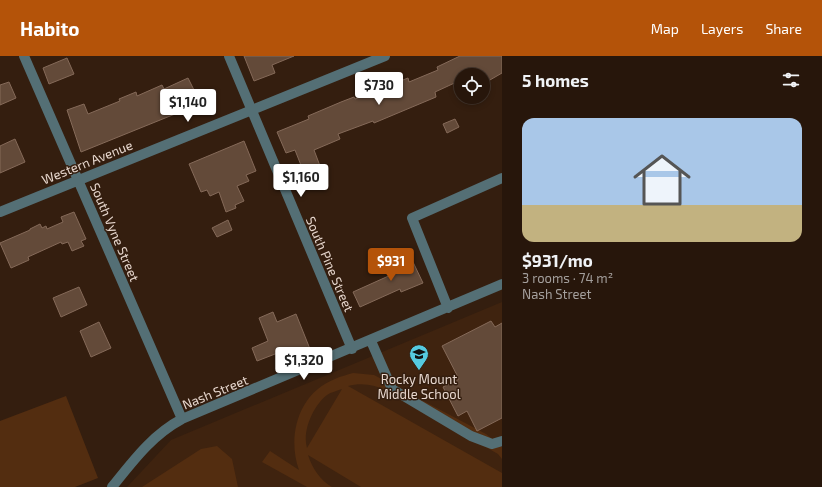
<!DOCTYPE html>
<meta charset="utf-8">
<style>
body{margin:0;font-family:"Exo 2",sans-serif;background:#2f1f14;color:#f1f3f6;height:100vh;display:flex;flex-direction:column;font-size:15px;white-space:nowrap}
*{box-sizing:border-box;margin:0}
p{font-size:13px;color:#a49f9d}
.icon{flex:none;width:22px;height:22px;fill:none;stroke:currentColor;stroke-width:2;stroke-linecap:round;stroke-linejoin:round}
.map{position:relative;flex:1;overflow:hidden}
.panel{display:flex;flex-direction:column;background:#27160b;width:320px}
.panel>*{flex:none}
.controls{position:absolute;left:454px;top:12px;display:grid;gap:8px}
.controls a{display:grid;place-items:center;width:36px;height:36px;border-radius:50%;background:#27160b;box-shadow:0 2px 6px #0003,0 0 0 1px #43352c;font-size:20px}
.price{position:absolute;translate:-50% -34px;padding:0 9px;border-radius:4px;background:#fff;color:#222;font-size:13px;line-height:26px;filter:drop-shadow(0 1px 2px #0008)}
.price::after{content:'';position:absolute;left:50%;top:24px;width:12px;height:9px;margin-left:-6px;background:inherit;clip-path:polygon(0 0,100% 0,50% 100%)}
.price.current{background:#b45309;color:#fff}
ul{padding:0;list-style:none}
li{display:grid;align-content:center;gap:8px;height:212px;padding:0 20px}
li span{display:grid;place-items:center;height:124px;border-radius:12px;color:#555}
li>.icon{margin-inline-start:auto}
span .icon{width:72px;height:72px;fill:#fffc;stroke-width:1}
li b{font-size:17px}
h2{display:flex;justify-content:space-between;align-items:center;height:48px;padding:0 20px;font-size:17px}
header{display:flex;align-items:center;gap:24px;box-sizing:border-box;height:56px;padding:0 20px;background:#b45309;color:#fff}
header strong{font-size:19px}
nav{display:flex;gap:22px;margin-inline-start:auto;font-size:14px}
main{display:flex;flex:1;min-height:0}
.map>svg:first-child{display:block}
</style>
<header>
<strong>Habito</strong>
<nav><a>Map</a><a>Layers</a><a>Share</a></nav>
</header>
<main>
<div class="map">
<svg width="502" height="431" viewBox="0 0 502 431">
<rect width="100%" height="100%" fill="#341e0f"/>
<!-- built -->
<path fill="#3f230f" d="M 502,246 L 502,431 L 127,431 L 171,384 Z"/>
<!-- green -->
<path fill="#532d10" fill-rule="evenodd" d="M 353,317 L 374,319 L 486,378 L 502,391 L 502,403 L 498,398 L 388,335 C 375,329 362,326 348,330 L 502,417 L 502,431 L 361,431 L 308,399 C 312,412 320,424 332,431 L 307,431 L 262,406 L 270,395 L 299,414 C 287,381 298,337 335,323 C 341,320 347,319 353,317 ZM 342,333 L 307,392 C 302,375 313,350 327,339 C 331,336 337,335 342,333 Z
M 66,340 L 98,422 L 75,431 L 0,431 L 0,365 Z
M 217,390 L 232,403 L 238,431 L 142,431 L 201,393 Z"/>
<!-- building -->
<path fill="#634a39" stroke="#856a59" d="M 244,0 L 294,0 L 272,9 L 275,17 L 254,25 Z
M 460,0 L 502,0 L 502,17 L 483,28 L 483,19 L 461,19 L 461,24 L 435,36 L 436,41 L 374,67 L 373,65 L 338,78 L 340,83 L 314,94 L 320,110 L 304,117 L 295,94 L 286,97 L 277,76 L 309,63 L 308,60 L 341,46 L 354,41 L 355,43 L 408,22 L 409,26 L 438,14 L 437,11 Z
M 67,2 L 74,18 L 49,28 L 43,12 Z
M 188,22 L 194,34 L 188,36 L 193,47 L 173,55 L 175,58 L 81,96 L 67,54 L 84,48 L 88,58 L 120,45 L 119,43 L 136,36 L 137,40 L 162,29 L 164,33 Z
M 9,26 L 16,42 L 0,49 L 0,29 Z
M 455,63 L 459,71 L 447,77 L 443,68 Z
M 15,83 L 25,106 L 0,117 L 0,90 Z
M 244,85 L 256,115 L 246,119 L 249,125 L 237,130 L 244,145 L 235,149 L 236,152 L 226,156 L 219,136 L 210,140 L 207,134 L 201,136 L 189,108 Z
M 74,156 L 86,183 L 81,185 L 84,190 L 72,195 L 68,186 L 62,188 L 61,186 L 28,201 L 29,204 L 11,212 L 0,187 L 30,174 L 30,173 L 40,168 L 42,172 L 46,170 L 47,173 L 63,166 L 61,161 Z
M 228,164 L 232,174 L 217,181 L 212,172 Z
M 403,196 L 409,208 L 413,206 L 423,227 L 401,236 L 400,233 L 360,251 L 353,236 L 393,218 L 392,215 L 397,213 L 392,201 Z
M 79,231 L 87,249 L 61,261 L 53,242 Z
M 273,256 L 277,266 L 296,258 L 310,293 L 291,301 L 288,293 L 257,305 L 252,292 L 268,285 L 259,262 Z
M 491,265 L 495,271 L 502,267 L 502,362 L 477,375 L 467,355 L 458,360 L 443,331 L 459,323 L 442,290 Z
M 99,266 L 111,292 L 91,301 L 80,275 Z"/>
<g fill="none" stroke-linecap="round" stroke-linejoin="round">
<!-- minor -->
<path stroke="#546f75" stroke-width="10" d="M 24,0 L 182,363
M 229,0 L 352,293
M 0,156 L 385,0
M 448,252 L 412,162 L 502,122
M 371,285 L 392,333 L 471,380 L 492,388 L 502,385
M 112,431 C 133,405 152,379 182,363 L 502,228"/>
</g>
<!-- icons -->
<defs>
<symbol id="school-pin" viewBox="-11 -11 22 30"><path d="M0 17L-7.5 6A9.5 9.5 0 1 1 7.5 6Z" fill="#55cae0" stroke="#341e0f"/><path d="M0-5L7-2L0 1L-7-2ZM-4 1L0 2.5L4 1V4Q0 6-4 4Z" fill="#111"/></symbol>
</defs>
<g fill-rule="evenodd">
<use href="#school-pin" x="408" y="287" width="22" height="30"/>
</g>
<g text-anchor="middle" stroke-width="3" stroke-linejoin="round" paint-order="stroke">
<!-- street labels -->
<g font-size="13" fill="#e8d8cf" stroke="#341e0f">
<text transform="translate(87 106) rotate(-22)" y="5">Western Avenue</text>
<text transform="translate(115 176) rotate(67)" y="5">South Vyne Street</text>
<text transform="translate(330 208) rotate(67)" y="5">South Pine Street</text>
<text transform="translate(215 336) rotate(-22)" y="5">Nash Street</text>
</g>
<!-- poi labels -->
<g font-size="13" fill="#e8d8cf" stroke="#341e0f">
<text x="419" y="328">Rocky Mount<tspan x="419" dy="15">Middle School</tspan></text>
</g>
</g>
</svg>
<div class="controls">
<a><svg class="icon" aria-label="locate" viewBox="0 0 24 24"><circle cx="12" cy="12" r="6"/><path d="M12 2v4M12 18v4M2 12h4M18 12h4"/></svg></a>
</div>
<b class="price" style="left:379px;top:50px">$730</b>
<b class="price" style="left:188px;top:67px">$1,140</b>
<b class="price" style="left:301px;top:142px">$1,160</b>
<b class="price current" style="left:391px;top:226px">$931</b>
<b class="price" style="left:304px;top:325px">$1,320</b>
</div>
<section class="panel">
<h2>5 homes<svg class="icon" aria-label="filters" viewBox="0 0 24 24"><path d="M4 7h16M4 17h16"/><circle cx="9" cy="7" r="2"/><circle cx="15" cy="17" r="2"/></svg></h2>
<ul>
<li><span style="background:linear-gradient(#a9c7e8 70%,#c2b280 0)"><svg class="icon" aria-label="home" viewBox="0 0 24 24"><path d="M3 11l9-7 9 7M6 9v11h12V9"/></svg></span><div><b>$931/mo</b><p>3 rooms · 74 m²</p><p>Nash Street</p></div></li>
</ul>
</section>
</main>
